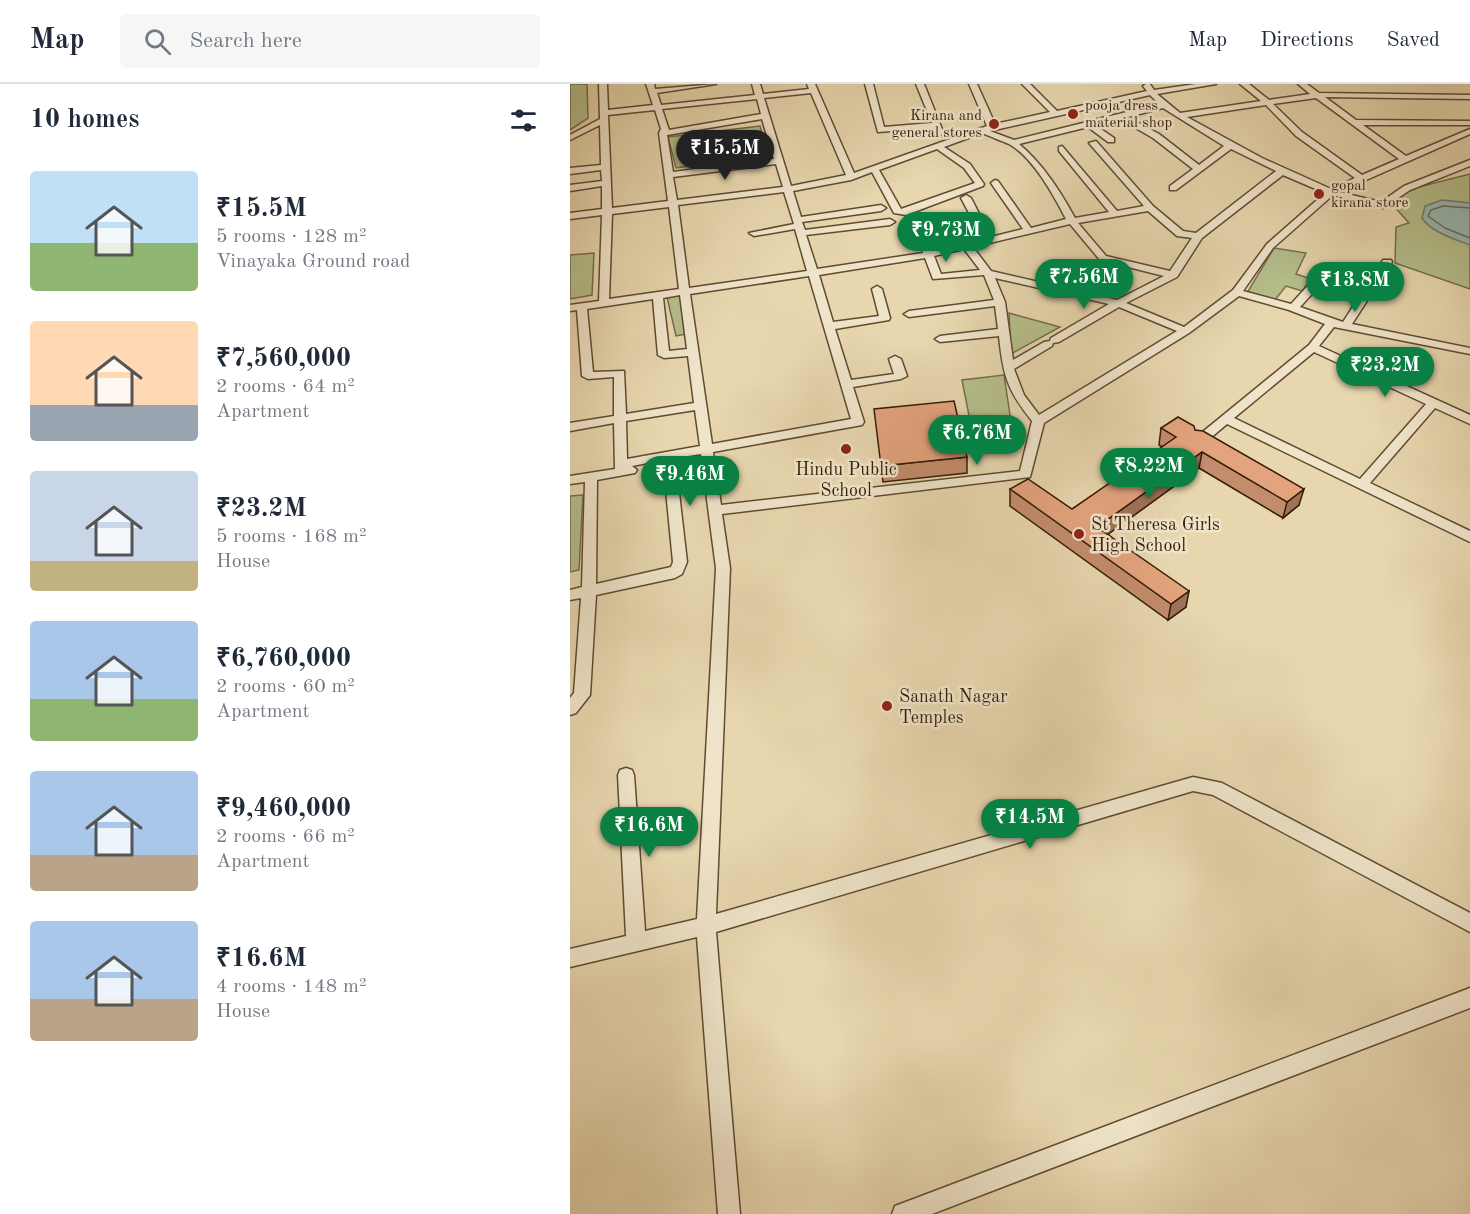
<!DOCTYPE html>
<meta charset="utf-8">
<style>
body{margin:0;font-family:"Old Standard TT",serif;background:#f6f6f7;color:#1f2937;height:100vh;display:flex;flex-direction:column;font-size:22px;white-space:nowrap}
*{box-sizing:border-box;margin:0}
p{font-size:20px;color:#747a83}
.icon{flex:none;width:33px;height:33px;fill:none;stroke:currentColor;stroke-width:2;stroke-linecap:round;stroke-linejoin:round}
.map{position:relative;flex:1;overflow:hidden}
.sheet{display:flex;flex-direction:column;background:#fff;width:570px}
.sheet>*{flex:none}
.price{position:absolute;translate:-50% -51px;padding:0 14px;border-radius:21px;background:#0b8043;color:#fff;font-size:20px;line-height:39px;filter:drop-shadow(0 2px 3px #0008)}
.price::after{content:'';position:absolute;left:50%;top:36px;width:18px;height:14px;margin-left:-9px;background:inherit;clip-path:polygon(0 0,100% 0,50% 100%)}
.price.on{background:#222;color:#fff}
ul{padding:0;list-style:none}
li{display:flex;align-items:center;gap:18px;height:150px;padding:0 30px}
li span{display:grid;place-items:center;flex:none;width:168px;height:120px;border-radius:6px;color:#555}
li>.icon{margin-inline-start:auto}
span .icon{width:72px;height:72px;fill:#fffc;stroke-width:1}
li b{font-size:26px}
h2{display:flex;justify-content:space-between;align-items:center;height:72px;padding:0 30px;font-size:26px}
header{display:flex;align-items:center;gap:36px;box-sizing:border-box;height:84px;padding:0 30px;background:#fff;border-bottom:2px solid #e0e1e3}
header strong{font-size:28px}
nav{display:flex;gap:33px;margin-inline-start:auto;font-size:21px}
.search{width:420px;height:54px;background:#f6f6f7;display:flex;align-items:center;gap:15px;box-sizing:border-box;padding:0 21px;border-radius:6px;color:#747a83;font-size:22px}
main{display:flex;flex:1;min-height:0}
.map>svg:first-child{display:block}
</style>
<header>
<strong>Map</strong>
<div class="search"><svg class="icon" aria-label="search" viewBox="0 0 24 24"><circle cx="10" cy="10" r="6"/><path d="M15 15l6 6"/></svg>Search here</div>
<nav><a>Map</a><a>Directions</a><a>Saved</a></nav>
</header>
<main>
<section class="sheet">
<h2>10 homes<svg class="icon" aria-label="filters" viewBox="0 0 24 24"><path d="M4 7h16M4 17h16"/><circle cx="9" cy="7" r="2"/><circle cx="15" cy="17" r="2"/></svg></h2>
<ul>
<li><span style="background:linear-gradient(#bfe0f5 60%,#8fb573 0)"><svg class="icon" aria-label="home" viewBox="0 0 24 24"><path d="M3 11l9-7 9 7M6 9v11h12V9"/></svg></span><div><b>₹15.5M</b><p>5 rooms · 128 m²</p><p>Vinayaka Ground road</p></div></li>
<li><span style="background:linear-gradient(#ffd9b3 70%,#9aa5b1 0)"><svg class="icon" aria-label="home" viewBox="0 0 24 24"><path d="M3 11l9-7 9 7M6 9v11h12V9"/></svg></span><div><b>₹7,560,000</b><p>2 rooms · 64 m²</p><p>Apartment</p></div></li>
<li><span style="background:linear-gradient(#c9d6e8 75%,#c2b280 0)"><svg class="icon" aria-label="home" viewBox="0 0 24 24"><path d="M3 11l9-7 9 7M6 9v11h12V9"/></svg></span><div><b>₹23.2M</b><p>5 rooms · 168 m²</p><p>House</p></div></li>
<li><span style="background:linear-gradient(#a9c7e8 65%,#8fb573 0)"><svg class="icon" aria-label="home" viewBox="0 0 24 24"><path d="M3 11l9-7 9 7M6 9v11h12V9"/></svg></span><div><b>₹6,760,000</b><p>2 rooms · 60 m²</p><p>Apartment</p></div></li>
<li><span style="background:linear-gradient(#a9c7e8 70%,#b9a48a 0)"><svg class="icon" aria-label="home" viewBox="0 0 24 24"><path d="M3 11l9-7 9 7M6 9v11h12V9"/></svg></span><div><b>₹9,460,000</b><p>2 rooms · 66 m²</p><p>Apartment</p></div></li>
<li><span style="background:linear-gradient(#a9c7e8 65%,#b9a48a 0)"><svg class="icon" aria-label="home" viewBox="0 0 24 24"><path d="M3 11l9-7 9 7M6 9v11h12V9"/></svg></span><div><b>₹16.6M</b><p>4 rooms · 148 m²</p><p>House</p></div></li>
</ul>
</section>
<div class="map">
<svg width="900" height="1130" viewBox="0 0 900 1130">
<rect width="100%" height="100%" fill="#e7d6ae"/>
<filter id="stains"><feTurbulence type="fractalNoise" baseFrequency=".00333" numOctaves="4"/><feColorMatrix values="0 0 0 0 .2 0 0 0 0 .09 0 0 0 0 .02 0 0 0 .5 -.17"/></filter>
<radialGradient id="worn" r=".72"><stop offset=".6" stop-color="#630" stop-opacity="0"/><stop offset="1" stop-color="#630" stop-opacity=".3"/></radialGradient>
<!-- green -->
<path fill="#b5be8b" stroke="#746e49" stroke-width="1.5" d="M 0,0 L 17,0 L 18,34 L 0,46 Z
M 190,42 L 198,72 L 106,84 L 98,53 Z
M 900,90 L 900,205 L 825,179 L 826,143 L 839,139 L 822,120 L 841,105 Z
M 704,164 L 736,169 L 726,190 L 741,195 L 732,207 L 716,202 L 705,216 L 677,209 Z
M 24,169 L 22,211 L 0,215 L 0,171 Z
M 112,207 L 117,250 L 106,252 L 96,209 Z
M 439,229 L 490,243 L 441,270 Z
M 434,291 L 442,344 L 402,347 L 392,296 Z
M 13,411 L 9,486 L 0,488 L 0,412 Z"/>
<!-- water -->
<path fill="#98b8b2" stroke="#707a6e" stroke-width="1.5" d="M 872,116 L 900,119 L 900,161 C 884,155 861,148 852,134 L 855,122 Z"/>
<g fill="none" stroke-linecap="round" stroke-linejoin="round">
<!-- shore -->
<path stroke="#666a5c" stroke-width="1.5" d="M 900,124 L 873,122 L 861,126 L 858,132 L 875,144 L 900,154"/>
<defs>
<path id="street" d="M 29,0 L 37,0 L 38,26 L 83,21 L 76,0 L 84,0 L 85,5 L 146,0 L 87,9 L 91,21 L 185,11 L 182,0 L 190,0 L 193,10 L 239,5 L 237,0 L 245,0 L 284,89 L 417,42 L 399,0 L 407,0 L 425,40 L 480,28 L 452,0 L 460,0 L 487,27 L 577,7 L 573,2 L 576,0 L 580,0 L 584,6 L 626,0 L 646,0 L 587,10 L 610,29 L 691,17 L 670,0 L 679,0 L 699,16 L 740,10 L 728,0 L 737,0 L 749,9 L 900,11 L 900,15 L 755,13 L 786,36 L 900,37 L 900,41 L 793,41 L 836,72 L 900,45 L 900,50 L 769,108 L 811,118 L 834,102 L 900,76 L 900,82 L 840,106 L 813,124 L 763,111 L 703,164 L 673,207 L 721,220 L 745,194 L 753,194 L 753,198 L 730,223 L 773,238 L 813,176 L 821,176 L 822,178 L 782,240 L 900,264 L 900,270 L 764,243 L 749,262 L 900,331 L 900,340 L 865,324 L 800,399 L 900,447 L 900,458 L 657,340 L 632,361 L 624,361 L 624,355 L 739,261 L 755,240 L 719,226 L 669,212 L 619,249 L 474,339 L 460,393 L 152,430 L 160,484 L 146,830 L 623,693 L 652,699 L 900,829 L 900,848 L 643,711 L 623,707 L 146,848 L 170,1130 L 148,1130 L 127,853 L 0,883 L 0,865 L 56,852 L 48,691 L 50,686 L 56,684 L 62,686 L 64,691 L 75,847 L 127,835 L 146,484 L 131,370 L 105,374 L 117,478 L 112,490 L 105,494 L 26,511 L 20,611 L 6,629 L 0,631 L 0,614 L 4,609 L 11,514 L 0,516 L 0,506 L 12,503 L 15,398 L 0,400 L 0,392 L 45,385 L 44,339 L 0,347 L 0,339 L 44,332 L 44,293 L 18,295 L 12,292 L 7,226 L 0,227 L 0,221 L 29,217 L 32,131 L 0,135 L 0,129 L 32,125 L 32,102 L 0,107 L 0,101 L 32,97 L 31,86 L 0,90 L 0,84 L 31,81 L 30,41 L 0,56 L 0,51 L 30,35 ZM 241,9 L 276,91 L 221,102 L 194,14 ZM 580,11 L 589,20 L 520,37 L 516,36 L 513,39 L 444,56 L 420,47 ZM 746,14 L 829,75 L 792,91 L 732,48 L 703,20 ZM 187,15 L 191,30 L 99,46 L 92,25 ZM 696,21 L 726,52 L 785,94 L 761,105 L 692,74 L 617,33 ZM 593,24 L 654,62 L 629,81 L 589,50 L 558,33 ZM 85,26 L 91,45 L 89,49 L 98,117 L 42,124 L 38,31 ZM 192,35 L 204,75 L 103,88 L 97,51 ZM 550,35 L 583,54 L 623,85 L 600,102 L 600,106 L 606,106 L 661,65 L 706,87 L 626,149 L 613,147 L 583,122 L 526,57 L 519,59 L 574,122 L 547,127 L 492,62 L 489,63 L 489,67 L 539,128 L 505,134 C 490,107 473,80 449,60 L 518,43 L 538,58 L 544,58 L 544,54 L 525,41 ZM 412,49 C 421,53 430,56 439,60 C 463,73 484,112 496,135 L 461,144 L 428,97 L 425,96 L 421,99 L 453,145 L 421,153 L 401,114 L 396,111 L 391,114 L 413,155 L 362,166 L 355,146 L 350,143 L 345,146 L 353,169 L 247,185 L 236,151 L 320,141 L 325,138 L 320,135 L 235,146 L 232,138 L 311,127 L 316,124 L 311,121 L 231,133 L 223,107 L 281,96 L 302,88 L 324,129 L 336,131 L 413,102 L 414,100 L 400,80 L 374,63 ZM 367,65 L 394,84 L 405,99 L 331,125 L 309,86 ZM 206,80 L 213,103 L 107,116 L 103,93 ZM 713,91 L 755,109 L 697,160 L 663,206 L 614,243 L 556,219 L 607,193 L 632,154 ZM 214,108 L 224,140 L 179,149 L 184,152 L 225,145 L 237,187 L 119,204 L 108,121 ZM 99,123 L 109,205 L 39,215 L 42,130 ZM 578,127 L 607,152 L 622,154 L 600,187 L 536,172 L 508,139 ZM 500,140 L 530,176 L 594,192 L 547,216 L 421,187 L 403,163 ZM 394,165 L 410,186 L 371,190 L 364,172 ZM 355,174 L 363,195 L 414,191 L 424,216 L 339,227 L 334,230 L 339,233 L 425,222 L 428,245 L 370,252 L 365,255 L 370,258 L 429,252 C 433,291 437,306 462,337 L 450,387 L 151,421 L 143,368 L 292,341 L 294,338 L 283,303 L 331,295 L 337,292 L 331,275 L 325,272 L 319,275 L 324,290 L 281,296 L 265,245 L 319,236 L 320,234 L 312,205 L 307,202 L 302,205 L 309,232 L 263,238 L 249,191 ZM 239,192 L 281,335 L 142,360 L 120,210 ZM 425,194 L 539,220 L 481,254 L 480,257 L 474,258 L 443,276 L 435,218 ZM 110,211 L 117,265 L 99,267 L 93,214 ZM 83,215 L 88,271 L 94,274 L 118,272 L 124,319 L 56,330 L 54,287 L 23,288 L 17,225 ZM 549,223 L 607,247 L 469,331 L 454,311 L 444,285 L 482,262 L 483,259 L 489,258 ZM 744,268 L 856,320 L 790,395 L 664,334 ZM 125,326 L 130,362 L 57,375 L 56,337 ZM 93,376 L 103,478 L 101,483 L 26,500 L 27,396 L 65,389 L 67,386 L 62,382 Z
M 295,0 L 303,0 L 314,43 L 362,39 L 346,0 L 354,0 L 374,50 L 367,52 L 363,44 L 308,48 Z
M 900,904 L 900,924 L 362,1130 L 322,1130 L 325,1122 L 333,1119 Z"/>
</defs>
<!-- street casing -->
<use href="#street" stroke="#604b31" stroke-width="3"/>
<!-- street -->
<use href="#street" fill="#efe4ca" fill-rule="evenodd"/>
</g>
<!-- wall -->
<path fill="#c38c6c" stroke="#331d07" stroke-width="1.5" d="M 591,344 L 625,346 L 729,421 L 713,434 L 629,384 L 538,450 L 616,523 L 598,536 L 440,422 L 440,405 L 502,425 L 593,363 L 589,361 Z
M 397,373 L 397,389 L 313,398 L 311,382 Z"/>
<!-- shaded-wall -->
<path fill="#9f7258" stroke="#331d07" stroke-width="1.5" d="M 632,368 L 629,384 L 526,459 L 527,443 Z
M 734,405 L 729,421 L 713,434 L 717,418 Z
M 619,507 L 616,523 L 598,536 L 601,520 Z"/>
<!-- building -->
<path fill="#e3a37d" stroke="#331d07" stroke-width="1.5" d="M 384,317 L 397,373 L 311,382 L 304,325 Z
M 608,333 L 624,342 L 625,346 L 633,347 L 734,405 L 717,418 L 632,368 L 527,443 L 619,507 L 601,520 L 440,405 L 458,395 L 502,425 L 606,353 L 591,344 Z"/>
<!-- markers -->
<g fill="#8f2418" stroke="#efe4ca" stroke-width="2">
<circle cx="503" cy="30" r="6"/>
<circle cx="424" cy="40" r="6"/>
<circle cx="749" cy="110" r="6"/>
<circle cx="276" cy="365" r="6"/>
<circle cx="509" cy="450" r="6"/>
<circle cx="317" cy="622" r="6"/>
</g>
<g text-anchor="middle" stroke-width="5" stroke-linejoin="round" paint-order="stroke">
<!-- far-poi labels -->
<g font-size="15" fill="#331d07" stroke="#efe4ca" text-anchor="start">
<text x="515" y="26">pooja dress<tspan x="515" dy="17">material shop</tspan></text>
<text x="412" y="36" text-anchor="end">Kirana and<tspan x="412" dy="17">general stores</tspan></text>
<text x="761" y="106">gopal<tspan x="761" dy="17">kirana store</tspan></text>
</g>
<!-- poi labels -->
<g font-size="18" fill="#331d07" stroke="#efe4ca" text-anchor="start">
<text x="276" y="391" text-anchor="middle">Hindu Public<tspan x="276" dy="21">School</tspan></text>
<text x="521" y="446">St Theresa Girls<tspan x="521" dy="21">High School</tspan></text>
<text x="329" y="618">Sanath Nagar<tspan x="329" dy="21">Temples</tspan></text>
</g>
</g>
<rect width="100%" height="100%" filter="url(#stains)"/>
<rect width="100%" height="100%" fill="url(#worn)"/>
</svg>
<b class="price on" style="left:155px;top:97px">₹15.5M</b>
<b class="price" style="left:376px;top:179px">₹9.73M</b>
<b class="price" style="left:514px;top:226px">₹7.56M</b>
<b class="price" style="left:785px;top:229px">₹13.8M</b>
<b class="price" style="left:815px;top:314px">₹23.2M</b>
<b class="price" style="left:407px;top:382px">₹6.76M</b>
<b class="price" style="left:579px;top:415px">₹8.22M</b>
<b class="price" style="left:120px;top:423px">₹9.46M</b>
<b class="price" style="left:460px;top:766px">₹14.5M</b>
<b class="price" style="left:79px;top:774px">₹16.6M</b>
</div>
</main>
